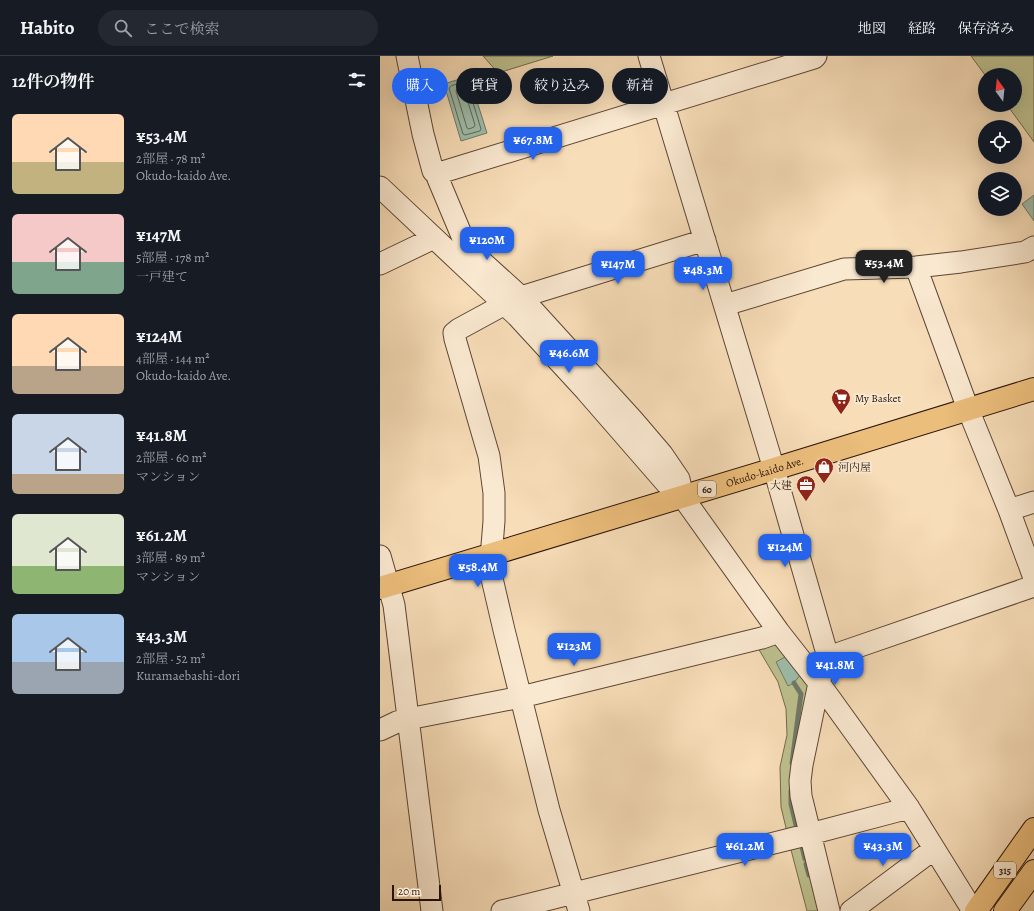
<!DOCTYPE html>
<html lang="ja">
<meta charset="utf-8">
<style>
body{margin:0;font-family:Alegreya,"Noto Serif JP",serif;background:#242831;color:#f1f3f6;height:100vh;display:flex;flex-direction:column;font-size:15px;white-space:nowrap}
*{box-sizing:border-box;margin:0}
p{font-size:13px;color:#9ea1a6}
.icon{flex:none;width:22px;height:22px;fill:none;stroke:currentColor;stroke-width:2;stroke-linecap:round;stroke-linejoin:round}
.map{position:relative;flex:1;overflow:hidden}
.side{display:flex;flex-direction:column;background:#171b24;width:380px}
.side>*{flex:none}
.guide{position:absolute;left:12px;top:12px;width:380px;height:36px;display:flex;gap:8px}
.needle{width:26px;rotate:345deg}
.controls{position:absolute;left:598px;top:12px;display:grid;gap:8px}
.controls a{display:grid;place-items:center;width:44px;height:44px;border-radius:50%;background:#171b24;box-shadow:0 4px 16px #0002;font-size:20px}
.scale{position:absolute;left:12px;bottom:10px;width:49px;box-sizing:border-box;padding-left:4px;border:2px solid #2a1408;border-top:0;font-size:11px;line-height:14px;white-space:nowrap;color:#2a1408;-webkit-text-stroke:3px #fae9d1;paint-order:stroke}
.price{position:absolute;translate:-50% -34px;padding:0 9px;border-radius:8px;background:#2563eb;color:#fff;font-size:13px;line-height:26px;filter:drop-shadow(0 1px 2px #0008)}
.price::after{content:'';position:absolute;left:50%;top:24px;width:12px;height:9px;margin-left:-6px;background:inherit;clip-path:polygon(0 0,100% 0,50% 100%)}
.price.selected{background:#222;color:#fff}
ul{padding:0;list-style:none}
li{display:flex;align-items:center;gap:12px;height:100px;padding:0 12px}
li span{display:grid;place-items:center;flex:none;width:112px;height:80px;border-radius:6px;color:#555}
li>.icon{margin-inline-start:auto}
span .icon{width:48px;height:48px;fill:#fffc;stroke-width:1}
li b{font-size:17px}
h2{display:flex;justify-content:space-between;align-items:center;height:48px;padding:0 12px;font-size:17px}
.tag{padding:0 14px;border-radius:18px;background:#171b24;box-shadow:0 4px 16px #0002;font-size:14px;line-height:36px}
.tag.selected{background:#2563eb;color:#fff}
header{display:flex;align-items:center;gap:24px;box-sizing:border-box;height:56px;padding:0 20px;background:#171b24;border-bottom:1px solid #363941}
header strong{font-size:19px}
nav{display:flex;gap:22px;margin-inline-start:auto;font-size:14px}
.search{width:280px;height:36px;background:#242831;display:flex;align-items:center;gap:10px;box-sizing:border-box;padding:0 14px;border-radius:22px;color:#9ea1a6;font-size:15px}
main{display:flex;flex:1;min-height:0}
.map>svg:first-child{display:block}
</style>
<header>
<strong>Habito</strong>
<div class="search"><svg class="icon" aria-label="search" viewBox="0 0 24 24"><circle cx="10" cy="10" r="6"/><path d="M15 15l6 6"/></svg>ここで検索</div>
<nav><a>地図</a><a>経路</a><a>保存済み</a></nav>
</header>
<main>
<section class="side">
<h2>12件の物件<svg class="icon" aria-label="filters" viewBox="0 0 24 24"><path d="M4 7h16M4 17h16"/><circle cx="9" cy="7" r="2"/><circle cx="15" cy="17" r="2"/></svg></h2>
<ul>
<li><span style="background:linear-gradient(#ffd9b3 60%,#c2b280 0)"><svg class="icon" aria-label="home" viewBox="0 0 24 24"><path d="M3 11l9-7 9 7M6 9v11h12V9"/></svg></span><div><b>¥53.4M</b><p>2部屋 · 78 m²</p><p>Okudo-kaido Ave.</p></div></li>
<li><span style="background:linear-gradient(#f6c9c9 60%,#7fa58c 0)"><svg class="icon" aria-label="home" viewBox="0 0 24 24"><path d="M3 11l9-7 9 7M6 9v11h12V9"/></svg></span><div><b>¥147M</b><p>5部屋 · 178 m²</p><p>一戸建て</p></div></li>
<li><span style="background:linear-gradient(#ffd9b3 65%,#b9a48a 0)"><svg class="icon" aria-label="home" viewBox="0 0 24 24"><path d="M3 11l9-7 9 7M6 9v11h12V9"/></svg></span><div><b>¥124M</b><p>4部屋 · 144 m²</p><p>Okudo-kaido Ave.</p></div></li>
<li><span style="background:linear-gradient(#c9d6e8 75%,#b9a48a 0)"><svg class="icon" aria-label="home" viewBox="0 0 24 24"><path d="M3 11l9-7 9 7M6 9v11h12V9"/></svg></span><div><b>¥41.8M</b><p>2部屋 · 60 m²</p><p>マンション</p></div></li>
<li><span style="background:linear-gradient(#dfe7d0 65%,#8fb573 0)"><svg class="icon" aria-label="home" viewBox="0 0 24 24"><path d="M3 11l9-7 9 7M6 9v11h12V9"/></svg></span><div><b>¥61.2M</b><p>3部屋 · 89 m²</p><p>マンション</p></div></li>
<li><span style="background:linear-gradient(#a9c7e8 60%,#9aa5b1 0)"><svg class="icon" aria-label="home" viewBox="0 0 24 24"><path d="M3 11l9-7 9 7M6 9v11h12V9"/></svg></span><div><b>¥43.3M</b><p>2部屋 · 52 m²</p><p>Kuramaebashi-dori</p></div></li>
</ul>
</section>
<div class="map">
<svg width="654" height="855" viewBox="0 0 654 855">
<rect width="100%" height="100%" fill="#f7ddb8"/>
<filter id="stains"><feTurbulence type="fractalNoise" baseFrequency=".005" numOctaves="4"/><feColorMatrix values="0 0 0 0 .2 0 0 0 0 .09 0 0 0 0 .02 0 0 0 .5 -.17"/></filter>
<radialGradient id="worn" r=".72"><stop offset=".6" stop-color="#630" stop-opacity="0"/><stop offset="1" stop-color="#630" stop-opacity=".3"/></radialGradient>
<!-- green -->
<path fill="#bdc08e" stroke="#746a4b" d="M 103,0 L 173,0 L 118,17 Z
M 591,0 L 654,0 L 654,86 L 627,49 L 635,49 L 635,19 L 605,19 Z
M 396,584 L 430,629 L 421,770 L 407,776 L 401,751 L 400,711 L 407,679 L 406,653 L 398,626 L 378,592 Z
M 410,790 L 427,791 L 443,855 L 427,855 Z"/>
<!-- water -->
<path fill="#9ebdaa" stroke="#707969" d="M 89,20 L 107,77 L 81,85 L 64,28 Z
M 654,139 L 654,165 L 642,148 Z
M 405,601 L 420,619 L 414,627 L 408,630 L 396,606 Z"/>
<g fill="none" stroke-linecap="round" stroke-linejoin="round">
<!-- shore -->
<path stroke="#646859" stroke-width="1" d="M 85,26 L 87,27 L 101,73 L 100,75 L 85,79 L 83,78 L 69,32 L 71,30 Z
M 82,32 L 84,33 L 95,69 L 94,71 L 89,73 L 87,72 L 76,35 L 77,33 Z"/>
<!-- stream -->
<path stroke="#707969" stroke-width="5" d="M 412,707 L 421,638 L 414,627
M 411,735 L 411,748 L 416,769
M 422,791 L 425,803
M 426,808 L 429,819"/>
<defs>
<path id="minor" d="M 27,0 L 43,78 L 53,115 L 56,118
M 269,0 L 394,413 L 448,601
M 0,131 L 137,260 L 206,335 L 286,427 L 302,440 L 399,576 L 439,627 L 529,752 L 593,855
M 89,194 L 141,241 L 253,364 L 282,398 L 299,423 L 301,432
M 0,208 L 54,182
M 536,211 L 588,353 L 629,454 L 654,522
M 96,218 L 88,203 L 87,192 L 56,118 L 434,2 L 436,0
M 141,241 L 325,184
M 125,248 L 79,273 L 74,277 L 75,283 L 109,400 L 114,437 L 114,465 L 110,514 L 124,574 L 169,754 L 199,855
M 345,249 L 464,213 L 536,211 L 581,206 L 645,196 L 654,191
M 629,454 L 654,446
M 0,500 L 14,549 L 52,855
M 0,674 L 17,666 L 28,663 L 141,641 L 382,582 L 399,576
M 122,855 L 430,778 L 529,752
M 449,855 L 421,740 L 420,725 L 422,709 L 439,627 L 446,604 L 448,601 L 654,530
M 471,855 L 554,793"/>
<g id="major">
<path id="s1" d="M 0,532 L 394,413 L 654,333"/>
<path d="M 596,855 L 654,773"/>
<path d="M 625,855 L 654,815"/>
</g>
</defs>
<!-- minor casing -->
<use href="#minor" stroke="#5d4634" stroke-width="23"/>
<!-- major casing -->
<use href="#major" stroke="#2a1408" stroke-width="24"/>
<!-- minor -->
<use href="#minor" stroke="#fae9d1" stroke-width="21"/>
<!-- major -->
<use href="#major" stroke="#ecbe7c" stroke-width="22"/>
</g>
<!-- icons -->
<defs>
<symbol id="supermarket-pin" viewBox="-11 -11 22 30"><path d="M0 17L-7.5 6A9.5 9.5 0 1 1 7.5 6Z" fill="#8f2418" stroke="#fae9d1"/><path d="M-6-5.5h2.5l.6 2H6L4.5 2H-2.5L-4.4-4H-6ZM-1.5 3.2a1.3 1.3 0 1 0 .1 0ZM3 3.2a1.3 1.3 0 1 0 .1 0Z" fill="#fff"/></symbol>
<symbol id="shop-pin" viewBox="-11 -11 22 30"><path d="M0 17L-7.5 6A9.5 9.5 0 1 1 7.5 6Z" fill="#8f2418" stroke="#fae9d1"/><path d="M-5-2.5h2.3a2.7 3.5 0 0 1 5.4 0H5L5.5 6h-11ZM-1.5-2.5h3a1.5 2.3 0 0 0-3 0Z" fill="#fff"/></symbol>
<symbol id="office-pin" viewBox="-11 -11 22 30"><path d="M0 17L-7.5 6A9.5 9.5 0 1 1 7.5 6Z" fill="#8f2418" stroke="#fae9d1"/><path d="M-6-3h4V-5.5h4V-3h4V5H-6ZM-1-4.5V-3h2v-1.5ZM-6 0V1H6V0Z" fill="#fff"/></symbol>
</defs>
<g fill-rule="evenodd">
<use href="#supermarket-pin" x="450" y="331" width="22" height="30"/>
<use href="#shop-pin" x="433" y="400" width="22" height="30"/>
<use href="#office-pin" x="415" y="418" width="22" height="30"/>
</g>
<g text-anchor="middle" stroke-width="3.5" stroke-linejoin="round" paint-order="stroke">
<!-- shield labels -->
<g fill="#fae9d1" stroke="#685444" stroke-width="1">
<rect x="318" y="425" width="18" height="16" rx="3"/>
<rect x="614" y="806" width="22" height="16" rx="3"/>
</g>
<g font-size="10" font-weight="bold" fill="#2a1408">
<text x="327" y="437">60</text>
<text x="625" y="818">315</text>
</g>
<!-- poi labels -->
<g font-size="11" fill="#2a1408" stroke="#fae9d1" text-anchor="start">
<text x="475" y="346">My Basket</text>
<text x="458" y="415">河内屋</text>
<text x="412" y="433" text-anchor="end">大建</text>
</g>
<!-- street labels -->
<g font-size="11" fill="#2a1408" stroke="#fae9d1">
<text dy="4" stroke="none"><textPath href="#s1" startOffset="402">Okudo-kaido Ave.</textPath></text>
</g>
</g>
<rect width="100%" height="100%" filter="url(#stains)"/>
<rect width="100%" height="100%" fill="url(#worn)"/>
</svg>
<div class="controls">
<a><svg class="needle" viewBox="-14 -14 28 28"><path d="M0-13l5 13h-10z" fill="#e53935"/><path d="M0 13l5-13h-10z" fill="#9ea1a6"/></svg></a>
<a><svg class="icon" aria-label="locate" viewBox="0 0 24 24"><circle cx="12" cy="12" r="6"/><path d="M12 2v4M12 18v4M2 12h4M18 12h4"/></svg></a>
<a><svg class="icon" aria-label="layers" viewBox="0 0 24 24"><path d="M12 4l9 5-9 5-9-5zM3 14l9 5 9-5"/></svg></a>
</div>
<div class="scale">20 m</div>
<b class="price" style="left:153px;top:105px">¥67.8M</b>
<b class="price" style="left:107px;top:205px">¥120M</b>
<b class="price selected" style="left:504px;top:228px">¥53.4M</b>
<b class="price" style="left:238px;top:229px">¥147M</b>
<b class="price" style="left:323px;top:235px">¥48.3M</b>
<b class="price" style="left:189px;top:318px">¥46.6M</b>
<b class="price" style="left:405px;top:512px">¥124M</b>
<b class="price" style="left:98px;top:532px">¥58.4M</b>
<b class="price" style="left:194px;top:611px">¥123M</b>
<b class="price" style="left:455px;top:630px">¥41.8M</b>
<b class="price" style="left:365px;top:811px">¥61.2M</b>
<b class="price" style="left:503px;top:811px">¥43.3M</b>
<div class="guide">
<a class="tag selected">購入</a>
<a class="tag">賃貸</a>
<a class="tag">絞り込み</a>
<a class="tag">新着</a>
</div>
</div>
</main>
